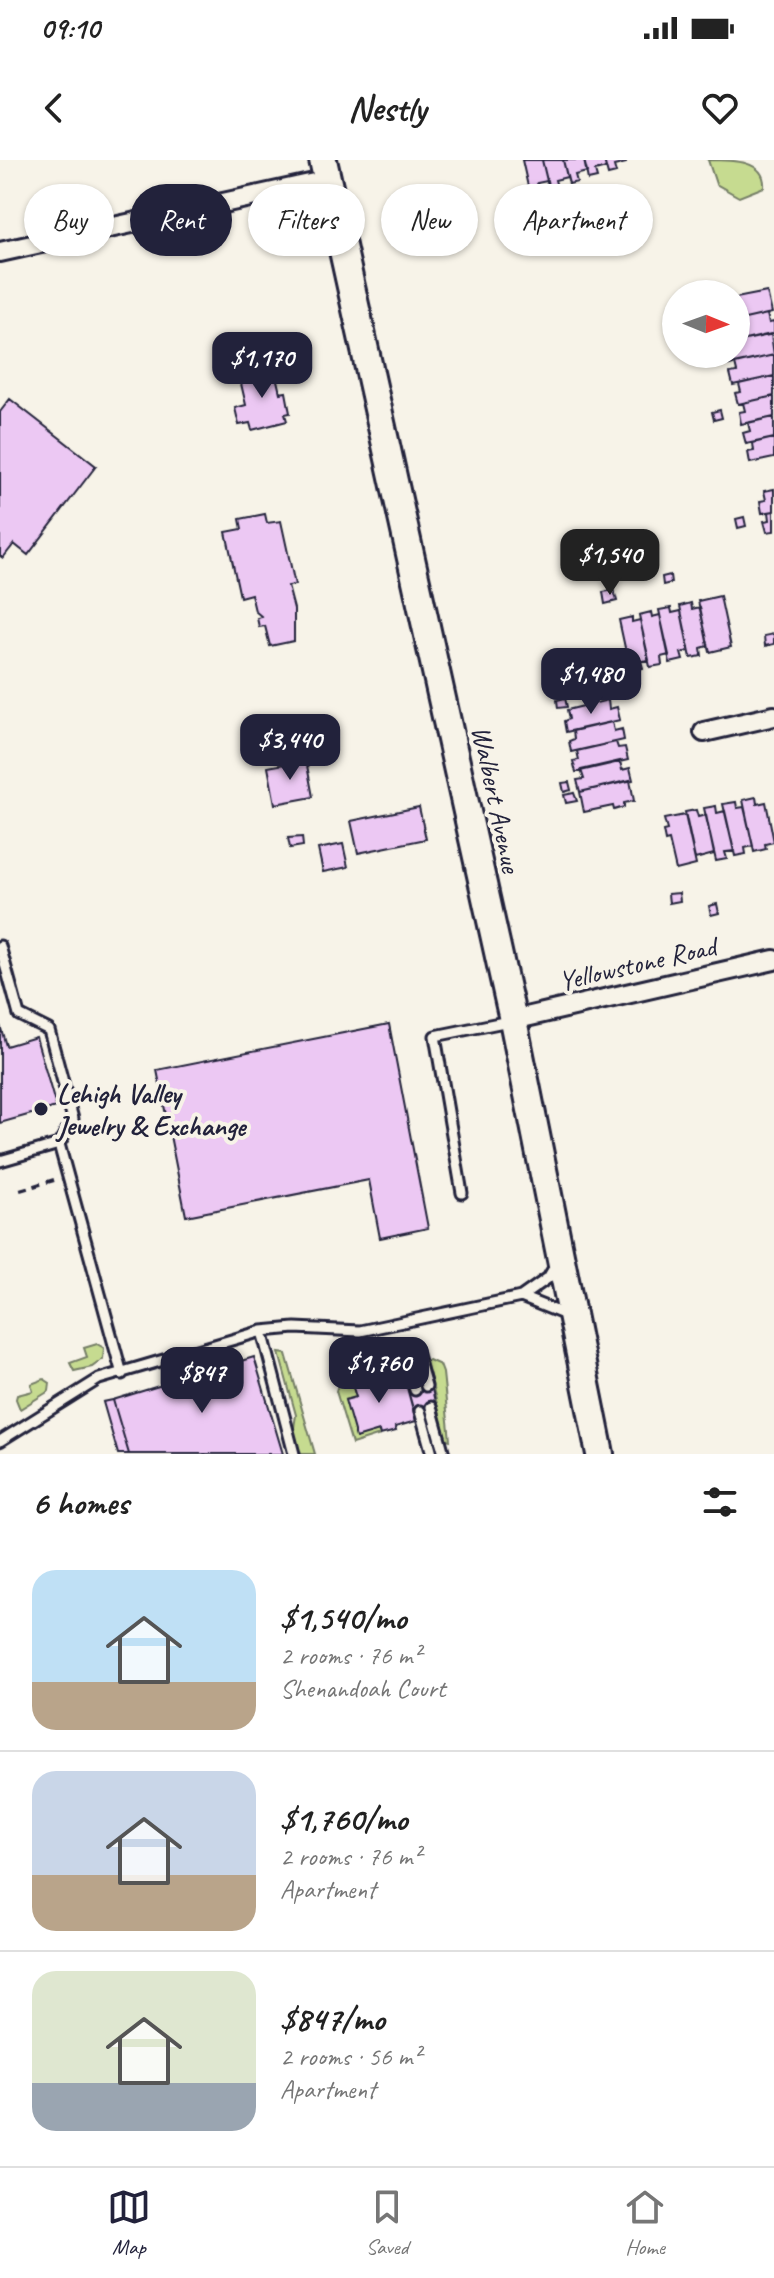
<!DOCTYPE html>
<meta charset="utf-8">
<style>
body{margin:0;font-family:Caveat,sans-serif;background:#f6f6f6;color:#222;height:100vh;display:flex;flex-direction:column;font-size:30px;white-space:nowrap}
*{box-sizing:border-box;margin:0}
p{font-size:26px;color:#767676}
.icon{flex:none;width:44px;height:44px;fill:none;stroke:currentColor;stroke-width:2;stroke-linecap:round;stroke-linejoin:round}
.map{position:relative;height:1294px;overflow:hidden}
.drawer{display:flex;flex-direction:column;background:#fff;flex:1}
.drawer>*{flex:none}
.guide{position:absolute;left:24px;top:24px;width:726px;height:72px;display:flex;gap:16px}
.needle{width:52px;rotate:91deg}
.buttons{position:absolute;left:662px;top:120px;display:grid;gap:16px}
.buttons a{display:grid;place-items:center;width:88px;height:88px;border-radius:50%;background:#fff;box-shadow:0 2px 6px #0004;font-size:40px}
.price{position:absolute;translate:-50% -68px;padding:0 18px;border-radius:16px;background:#22223b;color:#fff;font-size:26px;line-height:52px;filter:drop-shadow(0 2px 4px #0008)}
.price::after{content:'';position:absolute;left:50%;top:48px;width:24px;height:18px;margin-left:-12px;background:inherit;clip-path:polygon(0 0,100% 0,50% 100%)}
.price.current{background:#222;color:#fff}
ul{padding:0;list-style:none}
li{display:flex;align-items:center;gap:24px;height:200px;padding:0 32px}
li+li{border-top:2px solid #e0e0e0}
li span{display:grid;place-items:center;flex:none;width:224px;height:160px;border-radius:24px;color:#555}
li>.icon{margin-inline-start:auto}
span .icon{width:96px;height:96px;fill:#fffc;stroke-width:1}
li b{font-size:34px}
h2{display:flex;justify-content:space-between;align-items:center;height:96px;padding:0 32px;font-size:34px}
.pill{padding:0 28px;border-radius:36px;background:#fff;box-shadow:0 2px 6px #0004;font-size:28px;line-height:72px}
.pill.current{background:#22223b;color:#fff}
.status{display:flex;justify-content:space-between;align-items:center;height:56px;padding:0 40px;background:#fff;direction:ltr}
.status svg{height:22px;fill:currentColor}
header{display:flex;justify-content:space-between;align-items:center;height:104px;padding:0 32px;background:#fff;font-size:36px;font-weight:700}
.menu{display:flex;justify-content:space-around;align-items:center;height:112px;border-top:2px solid #e0e0e0;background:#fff;font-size:22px;color:#767676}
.menu a{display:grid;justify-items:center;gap:4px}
.menu .current{color:#22223b}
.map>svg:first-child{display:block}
</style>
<div class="status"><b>09:10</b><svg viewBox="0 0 49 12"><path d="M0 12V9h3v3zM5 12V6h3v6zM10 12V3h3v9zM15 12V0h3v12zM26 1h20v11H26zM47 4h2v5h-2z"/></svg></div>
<header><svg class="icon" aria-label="back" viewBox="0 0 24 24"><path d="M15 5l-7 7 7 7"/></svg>Nestly<svg class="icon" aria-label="heart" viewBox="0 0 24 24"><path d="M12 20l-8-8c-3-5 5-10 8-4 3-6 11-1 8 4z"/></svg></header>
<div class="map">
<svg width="774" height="1294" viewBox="0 0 774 1294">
<rect width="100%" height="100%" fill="#f7f3e8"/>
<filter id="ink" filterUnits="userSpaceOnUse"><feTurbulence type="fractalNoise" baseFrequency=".0125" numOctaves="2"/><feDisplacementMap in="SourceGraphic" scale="16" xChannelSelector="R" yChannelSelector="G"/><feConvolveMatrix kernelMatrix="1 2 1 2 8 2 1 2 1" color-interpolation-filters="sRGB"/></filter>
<g filter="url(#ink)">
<!-- green -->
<path fill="#c6db90" stroke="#747e66" stroke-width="2" d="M 708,0 C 733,0 766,0 764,27 L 739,37 L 716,24 Z
M 97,1184 L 104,1188 L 103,1199 L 92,1207 L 74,1211 L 70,1203 L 87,1197 L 84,1188 Z
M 279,1193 L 286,1194 L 315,1294 L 300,1294 L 293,1274 L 296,1255 Z
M 429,1200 L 440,1205 L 443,1213 L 450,1280 L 446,1279 L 426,1201 Z
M 44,1219 L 50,1223 L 49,1231 L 20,1249 L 16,1239 L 17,1235 L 33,1231 L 31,1224 Z
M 351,1221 L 356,1237 L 356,1277 L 379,1271 L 380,1275 L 352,1284 L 336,1231 L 338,1225 Z"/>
<!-- building -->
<path fill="#ecc8f3" stroke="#22223b" stroke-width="2" d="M 522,0 L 542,0 L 547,21 L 537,23 L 538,29 L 529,31 Z
M 542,0 L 563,0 L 567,17 L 555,20 L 557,27 L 549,29 Z
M 563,0 L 584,0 L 587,12 L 575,15 L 577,22 L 569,24 Z
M 584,0 L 604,0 L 606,8 L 595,11 L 597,18 L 588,20 Z
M 604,0 L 625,0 L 626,3 L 614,6 L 616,13 L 608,15 Z
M 526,49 L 528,57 L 518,59 L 516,51 Z
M 696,125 L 698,134 L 687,134 L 685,127 Z
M 767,132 L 772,153 L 736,161 L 736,138 Z
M 767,154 L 769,163 L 774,162 L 774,174 L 736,182 L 736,161 Z
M 771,174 L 774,195 L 729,205 L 726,194 L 736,194 L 736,182 Z
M 774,195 L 774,216 L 733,225 L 730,213 L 737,212 L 735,204 Z
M 274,207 L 280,233 L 286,232 L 290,253 L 285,254 L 287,261 L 252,270 L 250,263 L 239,265 L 235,248 L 246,245 L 239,215 Z
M 774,216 L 774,236 L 738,244 L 735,233 L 741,232 L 739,224 Z
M 774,236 L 774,257 L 741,264 L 739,252 L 745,251 L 743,243 Z
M 10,239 L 96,306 L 28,395 L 14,384 L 3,398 L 0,396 L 0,252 Z
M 720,250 L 722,258 L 714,260 L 712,252 Z
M 774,257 L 774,278 L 746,284 L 743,273 L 750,271 L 748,263 Z
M 774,278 L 774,298 L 750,303 L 748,292 L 754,291 L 753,283 Z
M 774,329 L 774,351 L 762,353 L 760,341 L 766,340 L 764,331 Z
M 774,351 L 774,371 L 767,372 L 764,361 L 770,360 L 769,352 Z
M 265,354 L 267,363 L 281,361 L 295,425 L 288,426 L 294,449 L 294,481 L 270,486 L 265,466 L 259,467 L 257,458 L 262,457 L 255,451 L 251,434 L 240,437 L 226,372 L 242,369 L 240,359 Z
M 744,357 L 746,366 L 738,368 L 736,359 Z
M 670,415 L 671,423 L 663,425 L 662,417 Z
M 614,430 L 617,441 L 605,444 L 603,432 Z
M 720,436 L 731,487 L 710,492 L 698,441 Z
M 691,443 L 692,449 L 700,447 L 708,486 L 701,488 L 702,496 L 691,498 L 680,446 Z
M 671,448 L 672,453 L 681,451 L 689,491 L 681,493 L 683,500 L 670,503 L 659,450 Z
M 651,452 L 652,457 L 660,455 L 669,495 L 661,497 L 662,505 L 650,507 L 639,455 Z
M 632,457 L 632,462 L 640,460 L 649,500 L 641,501 L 643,508 L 630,511 L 619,460 Z
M 774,474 L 774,484 L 765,486 L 764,476 Z
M 565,538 L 567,547 L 558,548 L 557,540 Z
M 608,540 L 609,549 L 617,547 L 620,560 L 566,572 L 564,561 L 569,559 L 567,550 Z
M 612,562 L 614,571 L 622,569 L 624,580 L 571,592 L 569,581 L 574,579 L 573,571 Z
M 326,575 L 328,589 L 307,593 L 304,580 Z
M 616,582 L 618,588 L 625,587 L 628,600 L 576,612 L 573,601 L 579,600 L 577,591 Z
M 306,600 L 313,637 L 275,644 L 268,607 Z
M 620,601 L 622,610 L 630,608 L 633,620 L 580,632 L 577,620 L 584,619 L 581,610 Z
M 630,620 L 634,641 L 624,643 L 624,647 L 614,650 L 613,646 L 584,652 L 580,632 Z
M 569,622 L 571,630 L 564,632 L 562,623 Z
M 574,633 L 577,641 L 566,643 L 564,635 Z
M 756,637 L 757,644 L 766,642 L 774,682 L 765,684 L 766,689 L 754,692 L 743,640 Z
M 736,642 L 737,648 L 744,647 L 753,686 L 745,688 L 746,694 L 735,696 L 723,644 Z
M 716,646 L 717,653 L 725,651 L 734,691 L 725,692 L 727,699 L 716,701 L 704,648 Z
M 419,647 L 426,679 L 358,693 L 351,661 Z
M 696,650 L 698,657 L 706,655 L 714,694 L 695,699 L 685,652 Z
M 685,655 L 696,705 L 676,710 L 669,680 L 665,681 L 663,671 L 667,670 L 664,659 Z
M 302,677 L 303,686 L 290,688 L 288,678 Z
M 343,684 L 348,707 L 323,712 L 318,689 Z
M 679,733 L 680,741 L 669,743 L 668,734 Z
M 717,744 L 719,753 L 711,755 L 709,746 Z
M 389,864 L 428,1068 L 380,1078 L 369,1020 L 186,1056 L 157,910 Z
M 0,865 L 6,886 L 36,877 L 56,947 L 0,963 Z
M 254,1197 L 283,1294 L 129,1294 L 113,1240 Z
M 390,1210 L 395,1226 L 406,1224 L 416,1261 L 395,1267 L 396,1271 L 380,1275 L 379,1271 L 356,1278 L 345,1240 L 356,1237 L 351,1221 Z
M 431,1225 L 436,1246 L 414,1252 L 408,1231 Z
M 113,1240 L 129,1294 L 118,1294 L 103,1242 Z"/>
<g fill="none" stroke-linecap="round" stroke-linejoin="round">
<defs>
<path id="lane" d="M 0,786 L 19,855 L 49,870 L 73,959 L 59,984 L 122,1214
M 0,1001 L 59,984
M 462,1033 L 435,876 L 509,861
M 521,1137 L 566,1155
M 262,1171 L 294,1294
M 416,1191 L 426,1226
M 405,1194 L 415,1230
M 431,1247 L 444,1294
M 420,1251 L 432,1294
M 0,1281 L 99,1219 L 262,1171 L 295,1168 L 360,1171 L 521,1137 L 548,1118 L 555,1106"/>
<path id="street" d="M 0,92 L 328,20
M 704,572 L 774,556
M 513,860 L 774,800"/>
<path id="secondary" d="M 323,0 L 513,860 L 600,1294"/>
</defs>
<!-- lane casing -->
<use href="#lane" stroke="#22223b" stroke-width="15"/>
<!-- street casing -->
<use href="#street" stroke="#22223b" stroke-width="24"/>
<!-- secondary casing -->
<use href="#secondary" stroke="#22223b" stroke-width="32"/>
<!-- path -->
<path stroke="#22223b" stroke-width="4" stroke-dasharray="8 6" stroke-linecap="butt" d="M 20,1030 L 54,1020"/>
<!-- lane -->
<use href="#lane" stroke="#f7f3e8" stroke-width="9"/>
<!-- street -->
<use href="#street" stroke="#f7f3e8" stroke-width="18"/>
<!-- secondary -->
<use href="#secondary" stroke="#f7f3e8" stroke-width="26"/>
</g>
</g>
<!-- markers -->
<circle fill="#22223b" stroke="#f7f3e8" stroke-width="3" cx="41" cy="949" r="8"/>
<g text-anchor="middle" stroke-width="8" stroke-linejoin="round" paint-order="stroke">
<!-- street labels -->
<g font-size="28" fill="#22223b" stroke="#f7f3e8">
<text transform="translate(497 639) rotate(78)" y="10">Walbert Avenue</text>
<text transform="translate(637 803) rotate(-13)" y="10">Yellowstone Road</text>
</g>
<!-- poi labels -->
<g font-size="28" font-weight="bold" fill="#22223b" stroke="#f7f3e8" text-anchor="start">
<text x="57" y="943">Lehigh Valley<tspan x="57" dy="32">Jewelry &amp; Exchange</tspan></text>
</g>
</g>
</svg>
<div class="buttons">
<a><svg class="needle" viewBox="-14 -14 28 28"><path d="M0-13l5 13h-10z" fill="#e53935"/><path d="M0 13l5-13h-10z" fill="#767676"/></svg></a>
</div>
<b class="price" style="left:262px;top:240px">$1,170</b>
<b class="price current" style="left:610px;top:437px">$1,540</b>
<b class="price" style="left:591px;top:556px">$1,480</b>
<b class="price" style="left:290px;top:622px">$3,440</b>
<b class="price" style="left:379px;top:1245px">$1,760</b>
<b class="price" style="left:202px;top:1255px">$847</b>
<div class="guide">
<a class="pill">Buy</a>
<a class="pill current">Rent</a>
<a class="pill">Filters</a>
<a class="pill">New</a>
<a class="pill">Apartment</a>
</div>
</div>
<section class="drawer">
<h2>6 homes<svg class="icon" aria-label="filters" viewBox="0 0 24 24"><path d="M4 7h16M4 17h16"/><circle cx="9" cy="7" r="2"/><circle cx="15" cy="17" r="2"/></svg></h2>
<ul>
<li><span style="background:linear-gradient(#bfe0f5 70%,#b9a48a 0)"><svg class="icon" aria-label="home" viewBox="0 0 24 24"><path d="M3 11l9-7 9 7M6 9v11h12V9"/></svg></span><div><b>$1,540/mo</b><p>2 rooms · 76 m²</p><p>Shenandoah Court</p></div></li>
<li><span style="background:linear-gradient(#c9d6e8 65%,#b9a48a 0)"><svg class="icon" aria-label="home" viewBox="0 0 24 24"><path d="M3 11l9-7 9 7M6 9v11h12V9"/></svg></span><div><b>$1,760/mo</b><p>2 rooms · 76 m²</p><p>Apartment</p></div></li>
<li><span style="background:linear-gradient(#dfe7d0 70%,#9aa5b1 0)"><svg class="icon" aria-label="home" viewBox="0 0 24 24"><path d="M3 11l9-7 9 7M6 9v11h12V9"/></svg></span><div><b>$847/mo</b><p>2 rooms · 56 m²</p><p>Apartment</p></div></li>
</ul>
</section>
<nav class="menu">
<a class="current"><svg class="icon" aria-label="map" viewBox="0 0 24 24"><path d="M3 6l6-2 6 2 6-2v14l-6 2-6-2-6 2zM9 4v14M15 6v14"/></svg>Map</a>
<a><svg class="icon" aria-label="saved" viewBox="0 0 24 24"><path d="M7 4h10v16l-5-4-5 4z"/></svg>Saved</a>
<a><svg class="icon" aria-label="home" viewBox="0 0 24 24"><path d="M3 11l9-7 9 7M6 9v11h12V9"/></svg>Home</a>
</nav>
